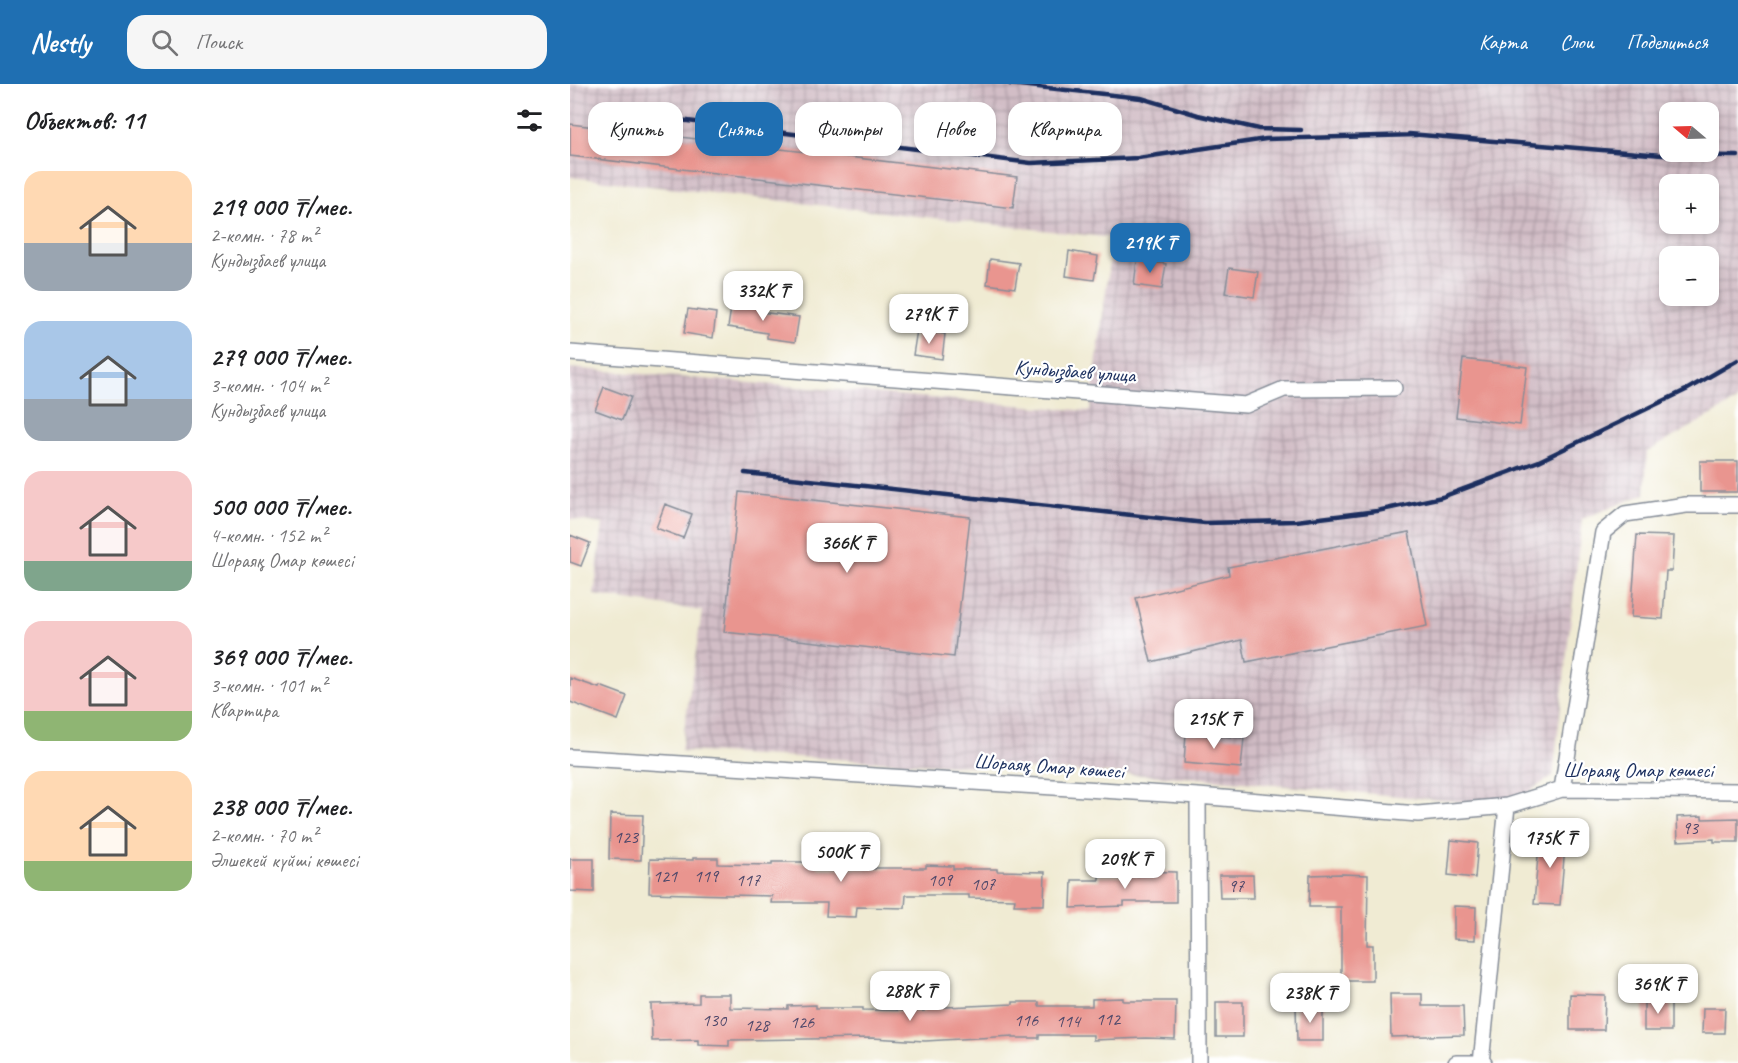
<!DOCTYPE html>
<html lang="ru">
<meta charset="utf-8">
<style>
body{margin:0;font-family:Caveat,sans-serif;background:#f6f6f6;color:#202124;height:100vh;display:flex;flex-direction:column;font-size:22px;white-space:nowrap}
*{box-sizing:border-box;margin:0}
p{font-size:20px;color:#757577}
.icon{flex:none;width:33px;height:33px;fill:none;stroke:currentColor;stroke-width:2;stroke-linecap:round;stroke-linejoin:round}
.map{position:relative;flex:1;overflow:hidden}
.sheet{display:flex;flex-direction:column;background:#fff;width:570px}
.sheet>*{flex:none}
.banner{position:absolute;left:18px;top:18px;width:570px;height:54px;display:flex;gap:12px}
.needle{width:39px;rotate:289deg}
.controls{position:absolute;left:1089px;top:18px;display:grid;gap:12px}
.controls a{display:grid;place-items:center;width:60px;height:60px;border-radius:12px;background:#fff;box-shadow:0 3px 9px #0003;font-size:30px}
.price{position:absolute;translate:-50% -51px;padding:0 14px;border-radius:12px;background:#fff;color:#222;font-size:20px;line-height:39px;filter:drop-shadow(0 2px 3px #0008)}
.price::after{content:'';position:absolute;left:50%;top:36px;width:18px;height:14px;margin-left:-9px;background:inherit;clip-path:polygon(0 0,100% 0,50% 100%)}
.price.current{background:#1f6fb2;color:#fff}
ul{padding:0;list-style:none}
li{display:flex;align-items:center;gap:18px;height:150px;padding:0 24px}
li span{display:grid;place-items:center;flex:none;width:168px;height:120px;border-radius:18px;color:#555}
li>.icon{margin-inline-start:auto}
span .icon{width:72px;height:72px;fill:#fffc;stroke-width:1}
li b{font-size:26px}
h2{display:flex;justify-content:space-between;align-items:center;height:72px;padding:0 24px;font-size:26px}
.tag{padding:0 21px;border-radius:18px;background:#fff;box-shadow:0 3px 9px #0003;font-size:21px;line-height:54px}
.tag.current{background:#1f6fb2;color:#fff}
header{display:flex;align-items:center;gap:36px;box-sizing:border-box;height:84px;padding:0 30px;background:#1f6fb2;color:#fff}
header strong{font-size:28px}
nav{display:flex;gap:33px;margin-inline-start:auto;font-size:21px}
.search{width:420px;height:54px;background:#f6f6f6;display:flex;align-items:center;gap:15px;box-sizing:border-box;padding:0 21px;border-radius:18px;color:#757577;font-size:22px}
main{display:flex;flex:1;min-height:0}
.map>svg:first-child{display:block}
</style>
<header>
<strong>Nestly</strong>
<div class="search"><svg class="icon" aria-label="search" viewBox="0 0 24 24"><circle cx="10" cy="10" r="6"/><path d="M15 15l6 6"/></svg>Поиск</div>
<nav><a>Карта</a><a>Слои</a><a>Поделиться</a></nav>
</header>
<main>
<section class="sheet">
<h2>Объектов: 11<svg class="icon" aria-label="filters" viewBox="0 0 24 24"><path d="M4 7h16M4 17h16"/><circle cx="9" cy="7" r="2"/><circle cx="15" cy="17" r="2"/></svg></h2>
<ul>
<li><span style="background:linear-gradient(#ffd9b3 60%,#9aa5b1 0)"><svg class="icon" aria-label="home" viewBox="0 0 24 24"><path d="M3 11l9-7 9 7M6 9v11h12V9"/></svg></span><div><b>219 000 ₸/мес.</b><p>2-комн. · 78 m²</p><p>Кундызбаев улица</p></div></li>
<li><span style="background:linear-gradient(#a9c7e8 65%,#9aa5b1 0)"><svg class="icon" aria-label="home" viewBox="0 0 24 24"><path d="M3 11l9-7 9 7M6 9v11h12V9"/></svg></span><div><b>279 000 ₸/мес.</b><p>3-комн. · 104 m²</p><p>Кундызбаев улица</p></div></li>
<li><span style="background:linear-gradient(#f6c9c9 75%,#7fa58c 0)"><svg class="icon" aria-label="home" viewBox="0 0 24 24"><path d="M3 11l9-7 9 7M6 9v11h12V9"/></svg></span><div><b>500 000 ₸/мес.</b><p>4-комн. · 152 m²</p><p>Шораяқ Омар көшесі</p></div></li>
<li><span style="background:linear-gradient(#f6c9c9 75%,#8fb573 0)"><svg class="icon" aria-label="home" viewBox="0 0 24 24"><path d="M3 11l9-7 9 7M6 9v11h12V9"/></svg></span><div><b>369 000 ₸/мес.</b><p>3-комн. · 101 m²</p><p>Квартира</p></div></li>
<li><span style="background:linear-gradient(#ffd9b3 75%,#8fb573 0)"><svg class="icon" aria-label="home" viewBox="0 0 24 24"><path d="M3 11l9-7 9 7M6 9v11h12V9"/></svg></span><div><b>238 000 ₸/мес.</b><p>2-комн. · 70 m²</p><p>Әлшекей күйші көшесі</p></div></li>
</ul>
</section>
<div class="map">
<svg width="1168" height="979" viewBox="0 0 1168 979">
<defs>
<pattern id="industrial-grid" width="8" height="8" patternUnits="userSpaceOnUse" patternTransform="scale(1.5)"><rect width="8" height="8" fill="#d2bdc6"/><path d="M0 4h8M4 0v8" fill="none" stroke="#aa9aa4"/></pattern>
</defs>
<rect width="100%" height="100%" fill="#fff"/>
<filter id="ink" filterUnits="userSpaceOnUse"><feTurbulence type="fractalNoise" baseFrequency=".0167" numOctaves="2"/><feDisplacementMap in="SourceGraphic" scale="12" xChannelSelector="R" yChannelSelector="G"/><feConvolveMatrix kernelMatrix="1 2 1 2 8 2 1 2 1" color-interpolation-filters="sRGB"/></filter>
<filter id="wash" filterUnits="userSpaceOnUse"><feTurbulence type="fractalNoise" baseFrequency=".008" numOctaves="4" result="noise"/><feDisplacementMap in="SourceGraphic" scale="24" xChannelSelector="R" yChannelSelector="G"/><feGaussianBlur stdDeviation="1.35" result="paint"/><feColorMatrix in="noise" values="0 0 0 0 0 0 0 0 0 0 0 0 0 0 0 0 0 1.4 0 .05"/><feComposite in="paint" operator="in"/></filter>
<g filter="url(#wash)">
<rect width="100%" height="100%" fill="#f0ebd3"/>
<!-- industrial -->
<path fill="url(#industrial-grid)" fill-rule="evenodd" d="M 0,0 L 1168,0 L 1168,316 L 1077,368 L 1075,410 L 1012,435 L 983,692 L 937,722 L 628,694 L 111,667 L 132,527 L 24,511 L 33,440 L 0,435 L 0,284 L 520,327 L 543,154 L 0,93 ZM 1100,28 L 1138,28 L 1138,68 L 1100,68 ZM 1100,100 L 1138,100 L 1138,140 L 1100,140 ZM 1100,172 L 1138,172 L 1138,212 L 1100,212 Z"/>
<g id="blocks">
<!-- building -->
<path fill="#e9958f" d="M 0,40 L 447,93 L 443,124 L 0,72 Z
M 499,167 L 528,172 L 524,196 L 496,192 Z
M 420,175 L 449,179 L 445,204 L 417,200 Z
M 567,176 L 596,180 L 592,205 L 564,201 Z
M 659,184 L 688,188 L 684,213 L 655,209 Z
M 162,218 L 191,222 L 190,228 L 229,233 L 225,258 L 197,254 L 197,249 L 158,243 Z
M 118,225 L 146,229 L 143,254 L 114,249 Z
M 347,246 L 375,250 L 372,275 L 343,271 Z
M 893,275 L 957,283 L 950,341 L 886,333 Z
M 34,303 L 61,313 L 52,336 L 25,326 Z
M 1130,377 L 1168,377 L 1168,408 L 1130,408 Z
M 169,408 L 400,433 L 384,573 L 154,548 Z
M 95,420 L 122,430 L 113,454 L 86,444 Z
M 839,448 L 857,542 L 676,578 L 672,556 L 581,578 L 566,514 L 659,491 L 658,483 Z
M 0,451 L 20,459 L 11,482 L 0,478 Z
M 1067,451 L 1104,452 L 1102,487 L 1096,487 L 1093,535 L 1061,533 Z
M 0,594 L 29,604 L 30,602 L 57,612 L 48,636 L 0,618 Z
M 616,649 L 674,654 L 671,684 L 614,679 Z
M 40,730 L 73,731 L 71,776 L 39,775 Z
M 1132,732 L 1132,735 L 1168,734 L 1168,758 L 1144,758 L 1144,755 L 1108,757 L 1107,733 Z
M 970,748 L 996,751 L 990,821 L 964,820 Z
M 881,756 L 908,759 L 905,794 L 878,791 Z
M 123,774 L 148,774 L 148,780 L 202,781 L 202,778 L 248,778 L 248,784 L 305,785 L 305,784 L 356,784 L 356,781 L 383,782 L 383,785 L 427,785 L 427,787 L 475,788 L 474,821 L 444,821 L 445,815 L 399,814 L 399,811 L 336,811 L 335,824 L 287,823 L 286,833 L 256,832 L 257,819 L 201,819 L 202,812 L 79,809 L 80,775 L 123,776 Z
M 0,775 L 24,775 L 24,808 L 0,807 Z
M 568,787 L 606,788 L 606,818 L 554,818 L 554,822 L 501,824 L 502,796 L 529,796 L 529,792 L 568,792 Z
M 771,790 L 798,791 L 797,861 L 803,861 L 803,897 L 771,897 L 771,823 L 739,823 L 740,791 Z
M 649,791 L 683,791 L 684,814 L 650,814 Z
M 884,822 L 906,823 L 905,856 L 884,855 Z
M 129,910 L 160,910 L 160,924 L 218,925 L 218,922 L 246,921 L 246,924 L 293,924 L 293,926 L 354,927 L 354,924 L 443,920 L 443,918 L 469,918 L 469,922 L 522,922 L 522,915 L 553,914 L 553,917 L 606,917 L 605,955 L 576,954 L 523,956 L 523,951 L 469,951 L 469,954 L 443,954 L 443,952 L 355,957 L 302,954 L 159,956 L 159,962 L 128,961 L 128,956 L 82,957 L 81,920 L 129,919 Z
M 820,910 L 852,910 L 852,922 L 893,922 L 894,951 L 821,953 Z
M 1000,910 L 1035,911 L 1034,946 L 1000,946 Z
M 1101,915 L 1101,947 L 1074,947 L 1074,916 Z
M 646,918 L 673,918 L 673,953 L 646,953 Z
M 753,922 L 753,957 L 727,957 L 726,923 Z
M 1133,924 L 1155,924 L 1154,949 L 1132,949 Z"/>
</g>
</g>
<g filter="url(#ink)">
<use href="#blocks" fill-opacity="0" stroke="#868d98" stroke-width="1.5"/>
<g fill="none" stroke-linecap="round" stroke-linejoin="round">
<defs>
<path id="street" d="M 0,269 L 676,321 L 714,305 L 824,304
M 0,673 L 628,712 L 848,730 L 937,722 L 992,705 L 1168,707
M 992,705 L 1033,448 L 1055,430 L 1116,421 L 1168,421
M 628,712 L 629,979
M 886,979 L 914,979
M 911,979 L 937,722"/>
</defs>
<!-- street casing -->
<use href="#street" stroke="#868d98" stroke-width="18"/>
<!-- street -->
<use href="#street" stroke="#fff" stroke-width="15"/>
<!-- rail -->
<path stroke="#1b2f5e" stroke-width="4.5" d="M 440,0 L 571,14 L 628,31 L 689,45 L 731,46
M 93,34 L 461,79 L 568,74 L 696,55 L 847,51
M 839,50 L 1092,71 L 1168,72
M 175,389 L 635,439 L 726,437 L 807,427 L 872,413 L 969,377 L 1116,306 L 1168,276"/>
</g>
</g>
<g text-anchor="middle" stroke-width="4.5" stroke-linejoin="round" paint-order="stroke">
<!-- number labels -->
<g font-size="18" fill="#4e486a">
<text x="1120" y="750">93</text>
<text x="56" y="759">123</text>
<text x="95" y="798">121</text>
<text x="136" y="798">119</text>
<text x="178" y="802">117</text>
<text x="370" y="802">109</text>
<text x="413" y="806">107</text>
<text x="666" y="808">97</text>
<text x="538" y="941">112</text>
<text x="144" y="942">130</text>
<text x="456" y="942">116</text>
<text x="498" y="943">114</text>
<text x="232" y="944">126</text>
<text x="187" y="947">128</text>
</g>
<!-- street labels -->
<g font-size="21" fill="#1b2f5e" stroke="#fff">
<text transform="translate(505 287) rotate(4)" y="7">Кундызбаев улица</text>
<text transform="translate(479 682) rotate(4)" y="7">Шораяқ Омар көшесі</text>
<text x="1068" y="693">Шораяқ Омар көшесі</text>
</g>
</g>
</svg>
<div class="controls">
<a><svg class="needle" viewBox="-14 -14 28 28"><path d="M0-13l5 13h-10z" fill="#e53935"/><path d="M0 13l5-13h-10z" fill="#757577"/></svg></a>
<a>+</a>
<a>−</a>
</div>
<b class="price current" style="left:580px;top:190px">219K ₸</b>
<b class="price" style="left:193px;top:238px">332K ₸</b>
<b class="price" style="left:359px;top:261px">279K ₸</b>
<b class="price" style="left:277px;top:490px">366K ₸</b>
<b class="price" style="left:644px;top:666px">215K ₸</b>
<b class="price" style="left:980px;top:785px">175K ₸</b>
<b class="price" style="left:271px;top:799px">500K ₸</b>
<b class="price" style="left:555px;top:806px">209K ₸</b>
<b class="price" style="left:1088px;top:931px">369K ₸</b>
<b class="price" style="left:340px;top:938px">288K ₸</b>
<b class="price" style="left:740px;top:940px">238K ₸</b>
<div class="banner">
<a class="tag">Купить</a>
<a class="tag current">Снять</a>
<a class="tag">Фильтры</a>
<a class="tag">Новое</a>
<a class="tag">Квартира</a>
</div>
</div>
</main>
